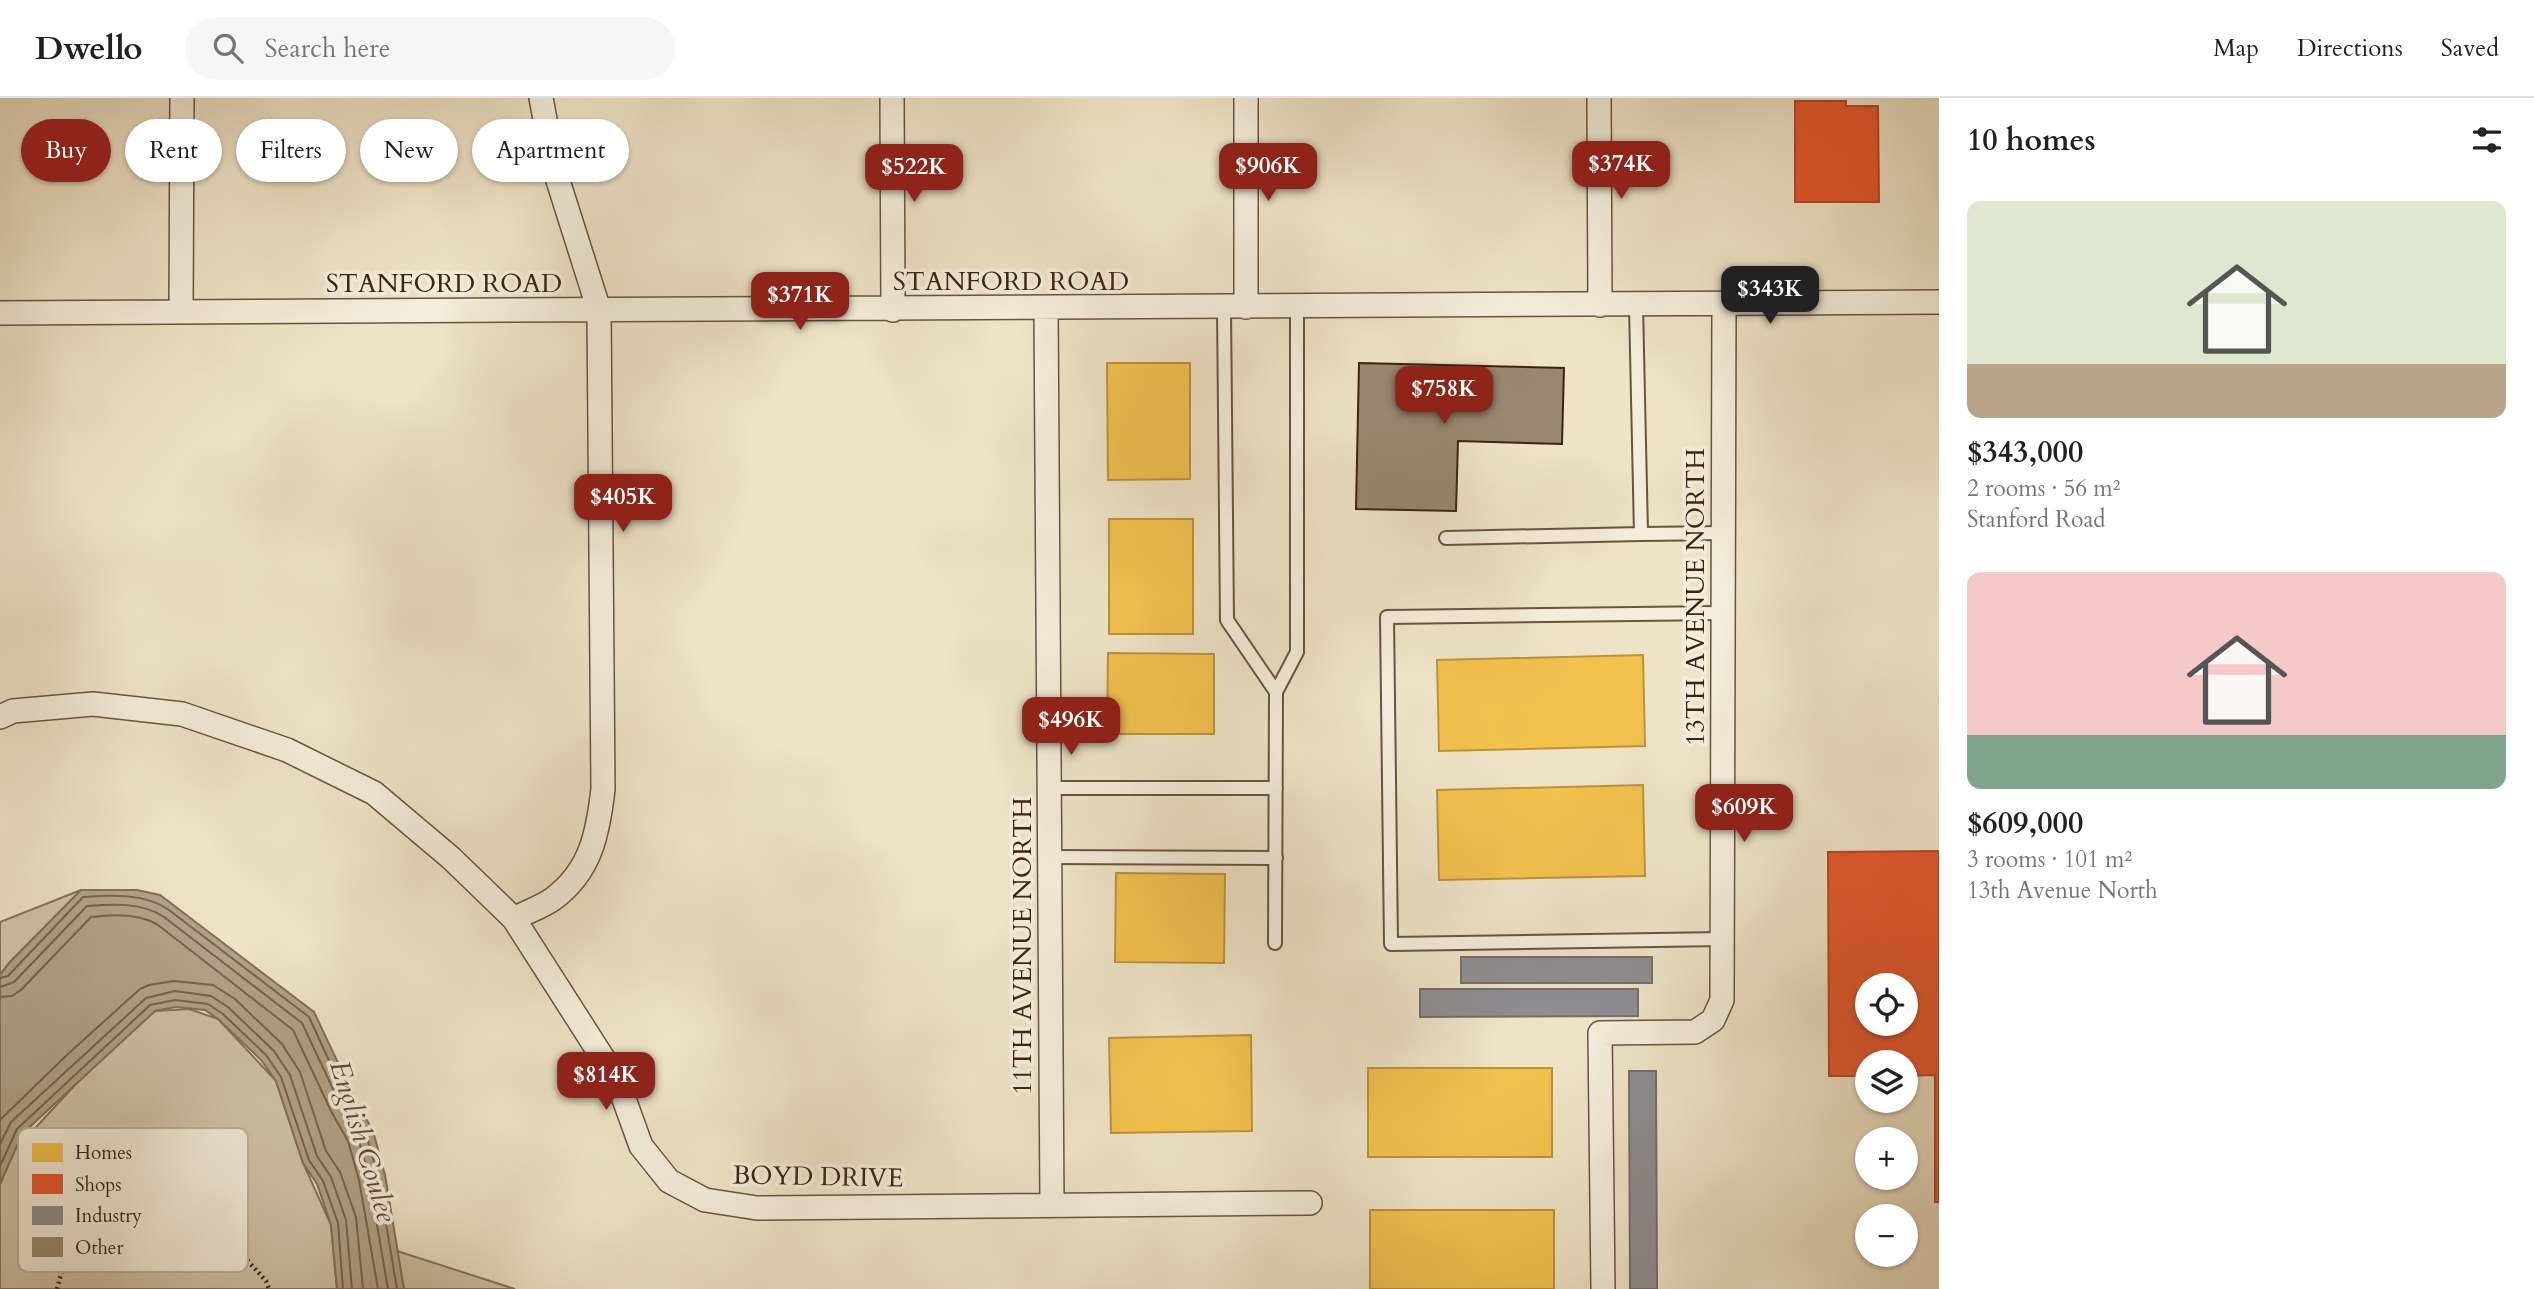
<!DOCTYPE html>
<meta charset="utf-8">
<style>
body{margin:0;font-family:Cardo,serif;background:#f6f6f6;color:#202124;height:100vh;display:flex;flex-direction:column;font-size:26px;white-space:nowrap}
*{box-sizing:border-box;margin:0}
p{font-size:23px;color:#757577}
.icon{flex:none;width:38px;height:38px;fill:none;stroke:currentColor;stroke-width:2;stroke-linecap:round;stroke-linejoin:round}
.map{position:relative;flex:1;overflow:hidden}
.sheet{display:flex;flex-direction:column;background:#fff;width:595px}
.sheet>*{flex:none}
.top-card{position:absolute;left:21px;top:21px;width:665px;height:63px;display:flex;gap:14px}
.buttons{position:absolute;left:1855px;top:875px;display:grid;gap:14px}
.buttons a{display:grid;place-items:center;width:63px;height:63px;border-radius:50%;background:#fff;box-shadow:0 2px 5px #0004;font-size:35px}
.price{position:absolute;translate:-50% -60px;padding:0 16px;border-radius:14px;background:#8f2418;color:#fff;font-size:23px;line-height:46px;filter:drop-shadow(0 2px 4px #0008)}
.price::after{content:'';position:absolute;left:50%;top:42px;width:21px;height:16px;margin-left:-10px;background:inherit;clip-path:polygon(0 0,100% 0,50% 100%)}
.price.current{background:#222;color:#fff}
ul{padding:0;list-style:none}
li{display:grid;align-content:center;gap:14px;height:371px;padding:0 28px}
li span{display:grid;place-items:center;height:217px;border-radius:14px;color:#555}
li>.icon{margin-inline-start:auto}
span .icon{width:126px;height:126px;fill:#fffc;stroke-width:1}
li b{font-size:30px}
h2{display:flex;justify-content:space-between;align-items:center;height:84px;padding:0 28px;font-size:30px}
.pill{padding:0 24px;border-radius:32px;background:#fff;box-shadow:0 2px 5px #0004;font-size:24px;line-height:63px}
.pill.current{background:#8f2418;color:#fff}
header{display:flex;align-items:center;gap:42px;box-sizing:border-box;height:98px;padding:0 35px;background:#fff;border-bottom:2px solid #e0e0e0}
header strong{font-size:33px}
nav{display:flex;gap:38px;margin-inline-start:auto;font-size:24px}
.search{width:490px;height:63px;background:#f6f6f6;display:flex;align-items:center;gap:18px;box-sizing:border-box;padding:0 24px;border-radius:38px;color:#757577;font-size:26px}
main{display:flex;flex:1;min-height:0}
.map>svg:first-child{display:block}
</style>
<header>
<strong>Dwello</strong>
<div class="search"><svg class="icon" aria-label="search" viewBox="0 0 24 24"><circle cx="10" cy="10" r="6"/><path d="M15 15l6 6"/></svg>Search here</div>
<nav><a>Map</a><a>Directions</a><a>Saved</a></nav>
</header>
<main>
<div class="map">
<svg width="1939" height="1191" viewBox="0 0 1939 1191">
<rect width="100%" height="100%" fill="#eee3c7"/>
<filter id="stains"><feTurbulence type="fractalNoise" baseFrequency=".00286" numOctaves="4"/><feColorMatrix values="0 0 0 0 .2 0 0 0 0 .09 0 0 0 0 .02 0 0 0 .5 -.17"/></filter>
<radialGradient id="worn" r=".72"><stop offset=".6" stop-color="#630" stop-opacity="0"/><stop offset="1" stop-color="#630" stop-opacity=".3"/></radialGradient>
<!-- green -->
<path fill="#d0c3a8" stroke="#86745d" stroke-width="2" d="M 81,792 L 10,864 L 0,877 L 0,824 Z
M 189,911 L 218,921 L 276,983 L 303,1065 L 331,1127 L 337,1191 L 0,1191 L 0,1086 L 14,1053 L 87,974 L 155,913 Z
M 397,1153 L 515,1191 L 403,1191 Z"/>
<!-- water -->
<path fill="#b2a289" stroke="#837059" stroke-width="2" d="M 81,792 L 137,792 L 160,797 L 314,914 L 356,1003 L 373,1033 L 385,1077 L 404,1191 L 337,1191 L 331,1127 L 317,1086 L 303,1065 L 276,983 L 261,962 L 218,921 L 205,912 L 175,909 L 155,913 L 22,1036 L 0,1086 L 0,877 L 10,864 Z"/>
<!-- homes -->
<path fill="#f2c14e" stroke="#bc923c" stroke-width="2" d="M 1107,265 L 1190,265 L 1190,381 L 1108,382 Z
M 1109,421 L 1193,421 L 1193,536 L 1109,536 Z
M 1108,555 L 1214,556 L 1214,636 L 1107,636 Z
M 1643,557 L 1645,648 L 1439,653 L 1437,562 Z
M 1643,687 L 1645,778 L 1439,782 L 1437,692 Z
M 1116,775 L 1225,776 L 1224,865 L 1115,864 Z
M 1251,937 L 1252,1033 L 1111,1035 L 1109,940 Z
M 1368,970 L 1552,970 L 1552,1059 L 1368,1059 Z
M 1370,1112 L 1554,1112 L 1554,1191 L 1370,1191 Z"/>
<!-- shops -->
<path fill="#e4572e" stroke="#b24826" stroke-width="2" fill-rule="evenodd" d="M 1795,3 L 1846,3 L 1846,8 L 1878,8 L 1879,104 L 1795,104 Z
M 1939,753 L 1939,1104 L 1935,1104 L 1935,977 L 1906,978 L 1906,964 L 1867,964 L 1867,978 L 1829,978 L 1828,754 ZM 1867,887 L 1906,887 L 1906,926 L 1867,926 Z"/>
<!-- industry -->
<path fill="#8d8d92" stroke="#756e6c" stroke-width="2" d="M 1461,859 L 1652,859 L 1652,885 L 1461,885 Z
M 1420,891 L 1638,891 L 1638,918 L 1420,919 Z
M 1629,973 L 1656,973 L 1657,1191 L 1630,1191 Z"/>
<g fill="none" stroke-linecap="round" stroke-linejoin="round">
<!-- shore -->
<path stroke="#78634e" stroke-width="2" d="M 0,880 L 8,878 L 83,799 C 112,797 145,795 169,812 L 309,919 L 349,1006 L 366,1036 L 378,1078 L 397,1191
M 0,889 L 14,884 L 87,808 C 113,806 142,804 164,819 L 302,925 L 342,1010 L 358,1039 L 369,1080 L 388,1191
M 0,899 L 12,898 L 21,892 L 91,819 C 113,816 139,815 158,827 L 293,932 L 332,1015 L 348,1043 L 359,1082 L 378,1191
M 0,1022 L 69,955 L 140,891 L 149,887 L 174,883 L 213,887 L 235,901 L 282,946 L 300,974 L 326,1053 L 340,1074 L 356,1119 L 363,1191
M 0,1046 L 11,1024 L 146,900 L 175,893 L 211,898 L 228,909 L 274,953 L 290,977 L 317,1058 L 331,1079 L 346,1122 L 352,1191
M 0,1068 L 17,1031 L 150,907 L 175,902 L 208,906 L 223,916 L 266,957 L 281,979 L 309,1062 L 323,1083 L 338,1125 L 343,1191"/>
</g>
<!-- building -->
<path fill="#998770" stroke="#3d2412" stroke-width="2" d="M 1359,265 L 1564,270 L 1562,346 L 1458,343 L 1456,413 L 1356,411 Z"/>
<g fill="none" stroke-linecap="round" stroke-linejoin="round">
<defs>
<path id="lane" d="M 1224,209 L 1227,522 L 1276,594 L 1275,845
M 1641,436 L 1723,435
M 1446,440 L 1641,436 L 1636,207
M 1276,594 L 1297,554 L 1297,209
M 1049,690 L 1276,690
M 1050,759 L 1276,760
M 1722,841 L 1391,846 L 1387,519 L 1723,515"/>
<path id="street" d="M 892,0 L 893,212
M 1246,0 L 1246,209
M 1599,0 L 1600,207
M 1046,210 L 1052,1107
M 181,214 L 182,0
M 0,215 L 1939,204
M 0,619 L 13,613 L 93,606 L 182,616 L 287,652 L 374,695 L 451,760 L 514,821 L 608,968 L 624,1001 L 641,1048 L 669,1083 L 705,1102 L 757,1110 L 1310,1105
M 514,821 C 526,814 542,809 553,801 C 591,773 598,735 603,691 L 599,212 L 554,70 L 541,0
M 1603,1191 L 1600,935 L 1695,934 L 1713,922 L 1722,902 L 1724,206"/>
</defs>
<!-- lane casing -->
<use href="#lane" stroke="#69543f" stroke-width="16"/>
<!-- street casing -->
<use href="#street" stroke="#69543f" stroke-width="26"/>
<!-- path -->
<path stroke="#3d2412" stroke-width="4.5" stroke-dasharray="2 3.5" stroke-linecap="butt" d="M 57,1191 L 65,1162 L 102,1118 L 148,1087 L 210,1121 L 266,1183 L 269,1191"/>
<!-- lane -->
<use href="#lane" stroke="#f4eddb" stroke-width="12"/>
<!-- street -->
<use href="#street" stroke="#f4eddb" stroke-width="23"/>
</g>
<g text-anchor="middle" stroke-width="7" stroke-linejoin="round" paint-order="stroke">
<!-- street labels -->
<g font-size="26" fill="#3d2412" stroke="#f4eddb">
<text x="1011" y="192">STANFORD ROAD</text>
<text x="444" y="194">STANFORD ROAD</text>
<text transform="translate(1695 499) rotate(-90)" y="9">13TH AVENUE NORTH</text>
<text transform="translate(1022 848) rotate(-90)" y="9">11TH AVENUE NORTH</text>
<text transform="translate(818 1078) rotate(1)" y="9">BOYD DRIVE</text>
</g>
<!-- water labels -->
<g font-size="28" font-style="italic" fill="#604a36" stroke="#f4eddb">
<text transform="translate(364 1043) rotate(73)" y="10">English Coulee</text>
</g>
</g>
<!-- legend -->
<rect x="18" y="1030" width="230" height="144" rx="10" fill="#f4eddb" stroke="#bdb19f" stroke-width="2"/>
<rect x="32" y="1045" width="31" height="19" fill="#f2c14e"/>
<rect x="32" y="1076" width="31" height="20" fill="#e4572e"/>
<rect x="32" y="1108" width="31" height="19" fill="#8d8d92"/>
<rect x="32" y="1139" width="31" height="20" fill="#998770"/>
<g font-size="19" fill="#3d2412">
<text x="75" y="1061">Homes</text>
<text x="75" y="1093">Shops</text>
<text x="75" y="1124">Industry</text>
<text x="75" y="1156">Other</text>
</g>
<rect width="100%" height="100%" filter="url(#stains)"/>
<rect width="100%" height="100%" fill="url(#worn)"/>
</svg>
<div class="buttons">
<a><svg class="icon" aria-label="locate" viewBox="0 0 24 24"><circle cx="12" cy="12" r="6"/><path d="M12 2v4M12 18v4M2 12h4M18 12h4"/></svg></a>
<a><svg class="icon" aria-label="layers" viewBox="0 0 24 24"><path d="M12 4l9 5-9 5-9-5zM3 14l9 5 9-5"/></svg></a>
<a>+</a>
<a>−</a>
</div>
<b class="price" style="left:1621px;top:103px">$374K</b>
<b class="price" style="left:1268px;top:105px">$906K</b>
<b class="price" style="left:914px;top:106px">$522K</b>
<b class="price current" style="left:1770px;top:228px">$343K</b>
<b class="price" style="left:800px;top:234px">$371K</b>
<b class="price" style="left:1444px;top:328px">$758K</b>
<b class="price" style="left:623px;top:436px">$405K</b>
<b class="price" style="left:1071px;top:659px">$496K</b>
<b class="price" style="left:1744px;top:746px">$609K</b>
<b class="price" style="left:606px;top:1014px">$814K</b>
<div class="top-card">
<a class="pill current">Buy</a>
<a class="pill">Rent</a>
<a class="pill">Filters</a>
<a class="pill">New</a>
<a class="pill">Apartment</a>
</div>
</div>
<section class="sheet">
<h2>10 homes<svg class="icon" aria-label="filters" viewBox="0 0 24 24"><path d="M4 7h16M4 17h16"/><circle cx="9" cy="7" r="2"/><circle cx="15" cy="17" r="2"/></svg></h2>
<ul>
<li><span style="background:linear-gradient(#dfe7d0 75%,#b9a48a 0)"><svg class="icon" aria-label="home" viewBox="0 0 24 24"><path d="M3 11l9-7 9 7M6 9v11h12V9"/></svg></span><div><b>$343,000</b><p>2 rooms · 56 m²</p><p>Stanford Road</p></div></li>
<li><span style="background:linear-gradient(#f6c9c9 75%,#7fa58c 0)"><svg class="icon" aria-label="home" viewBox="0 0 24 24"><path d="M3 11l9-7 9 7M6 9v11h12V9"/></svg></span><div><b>$609,000</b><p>3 rooms · 101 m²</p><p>13th Avenue North</p></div></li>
</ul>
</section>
</main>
